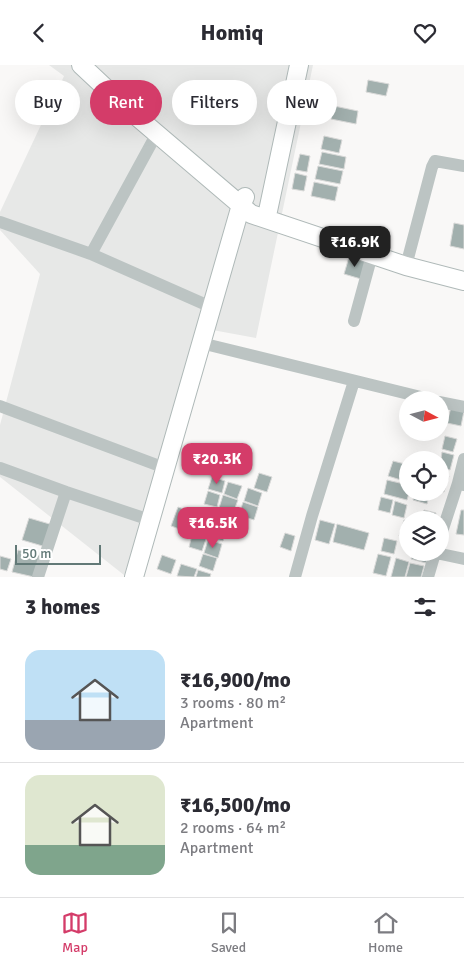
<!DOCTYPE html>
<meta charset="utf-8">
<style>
body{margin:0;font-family:Signika,sans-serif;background:#f2f2f3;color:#2b2b33;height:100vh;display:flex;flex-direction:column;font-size:19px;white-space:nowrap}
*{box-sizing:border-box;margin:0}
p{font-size:16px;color:#7c7c81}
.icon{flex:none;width:28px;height:28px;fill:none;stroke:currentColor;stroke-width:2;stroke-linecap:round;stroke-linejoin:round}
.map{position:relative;height:512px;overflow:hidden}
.panel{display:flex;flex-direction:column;background:#fff;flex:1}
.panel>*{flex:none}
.guide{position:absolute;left:15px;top:15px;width:435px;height:45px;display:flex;gap:10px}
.needle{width:32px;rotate:97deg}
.buttons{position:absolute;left:399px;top:326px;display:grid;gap:10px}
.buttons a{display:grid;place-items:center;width:50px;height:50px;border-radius:50%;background:#fff;box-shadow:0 5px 20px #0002;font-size:25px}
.scale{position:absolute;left:15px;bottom:12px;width:86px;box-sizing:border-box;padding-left:5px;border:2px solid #627977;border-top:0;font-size:14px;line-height:18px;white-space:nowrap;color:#627977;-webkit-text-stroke:4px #fff;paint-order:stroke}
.price{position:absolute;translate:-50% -42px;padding:0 11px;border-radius:10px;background:#d43c69;color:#fff;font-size:16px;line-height:32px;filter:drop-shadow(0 1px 2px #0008)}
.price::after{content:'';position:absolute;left:50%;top:30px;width:15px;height:11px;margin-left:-8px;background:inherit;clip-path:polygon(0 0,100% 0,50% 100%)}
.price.active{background:#222;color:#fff}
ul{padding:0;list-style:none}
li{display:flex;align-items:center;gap:15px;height:125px;padding:0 25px}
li+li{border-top:1px solid #e1e1e2}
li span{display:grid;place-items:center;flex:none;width:140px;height:100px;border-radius:15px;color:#555}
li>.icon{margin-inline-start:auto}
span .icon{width:60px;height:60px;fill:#fffc;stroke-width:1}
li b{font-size:21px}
h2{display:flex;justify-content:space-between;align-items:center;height:60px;padding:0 25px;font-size:21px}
.tag{padding:0 18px;border-radius:22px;background:#fff;box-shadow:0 5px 20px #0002;font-size:18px;line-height:45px}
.tag.active{background:#d43c69;color:#fff}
header{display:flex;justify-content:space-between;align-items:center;height:65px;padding:0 25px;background:#fff;font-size:22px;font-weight:700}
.tabs{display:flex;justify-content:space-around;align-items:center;height:70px;border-top:1px solid #e1e1e2;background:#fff;font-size:14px;color:#7c7c81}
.tabs a{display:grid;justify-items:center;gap:2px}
.tabs .active{color:#d43c69}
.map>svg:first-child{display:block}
</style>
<header><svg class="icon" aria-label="back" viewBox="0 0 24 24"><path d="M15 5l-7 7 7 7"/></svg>Homiq<svg class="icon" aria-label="heart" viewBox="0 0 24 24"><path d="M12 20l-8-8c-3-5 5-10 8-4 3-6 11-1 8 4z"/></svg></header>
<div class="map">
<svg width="464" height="512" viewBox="0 0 464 512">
<rect width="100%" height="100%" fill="#f9f8f7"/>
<!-- built -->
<path fill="#e7e8e7" d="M 49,0 L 313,0 L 256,273 L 207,264 L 124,510 L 0,412 L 0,360 L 40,209 L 0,165 L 0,147 L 64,11 Z"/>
<!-- building -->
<path fill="#a2b0ae" stroke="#dadad9" d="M 368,15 L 389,19 L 386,31 L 366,27 Z
M 334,41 L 358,46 L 356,59 L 331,54 Z
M 324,71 L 342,75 L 339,88 L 321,84 Z
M 322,87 L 346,92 L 344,104 L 319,99 Z
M 300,89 L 310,91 L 307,107 L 296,105 Z
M 318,101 L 343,106 L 340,119 L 315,114 Z
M 295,108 L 307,111 L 304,126 L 292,124 Z
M 314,117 L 338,122 L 335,136 L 311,131 Z
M 454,158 L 464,160 L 464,184 L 450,181 Z
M 349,192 L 366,197 L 361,214 L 344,209 Z
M 451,342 L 464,346 L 461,361 L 447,358 Z
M 445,371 L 457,374 L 453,387 L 442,384 Z
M 442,387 L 454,390 L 450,405 L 440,402 Z
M 393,396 L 405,399 L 401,415 L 388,411 Z
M 407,401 L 408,401 L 408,416 L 403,415 Z
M 259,408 L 272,412 L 267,427 L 254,423 Z
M 440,409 L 449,411 L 444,427 L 440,426 Z
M 212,412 L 225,416 L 222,428 L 208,424 Z
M 387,415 L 408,420 L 409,428 L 407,435 L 384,429 Z
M 228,417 L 242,421 L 237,434 L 224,429 Z
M 248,423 L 262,428 L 258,441 L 244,436 Z
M 208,426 L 220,430 L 217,442 L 204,439 Z
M 415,428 L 430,428 L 427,439 L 413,435 Z
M 223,430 L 238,435 L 233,448 L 219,443 Z
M 381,432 L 393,435 L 390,448 L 378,445 Z
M 395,436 L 407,440 L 404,453 L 392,450 Z
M 243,437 L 258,442 L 254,455 L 239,450 Z
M 178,442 L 192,447 L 185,466 L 171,461 Z
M 424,445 L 436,448 L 434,455 L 421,455 Z
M 461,445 L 464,445 L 464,470 L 456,469 Z
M 219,446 L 232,451 L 228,463 L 215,459 Z
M 29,453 L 53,460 L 46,482 L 22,475 Z
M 197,454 L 212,458 L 207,472 L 193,467 Z
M 320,455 L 335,459 L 329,479 L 315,475 Z
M 404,455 L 408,456 L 408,473 L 399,471 Z
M 337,459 L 369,468 L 364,485 L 333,477 Z
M 214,460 L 227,464 L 223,476 L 210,472 Z
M 285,468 L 295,471 L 291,486 L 280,482 Z
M 192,470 L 206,474 L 202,486 L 189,482 Z
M 384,473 L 397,476 L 394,489 L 381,486 Z
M 208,475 L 222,479 L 218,493 L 204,488 Z
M 18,485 L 40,491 L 34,512 L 12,507 Z
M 413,488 L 429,488 L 426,498 L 411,494 Z
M 203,489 L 217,493 L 213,506 L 199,501 Z
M 378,489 L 391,492 L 386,511 L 373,508 Z
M 162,490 L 176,495 L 171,509 L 157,504 Z
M 0,491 L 11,494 L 7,506 L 0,504 Z
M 396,493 L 409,497 L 405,512 L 391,512 Z
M 410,498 L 424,501 L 421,512 L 406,512 Z
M 181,499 L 197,504 L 194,512 L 177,511 Z
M 198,505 L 211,509 L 210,512 L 196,512 Z"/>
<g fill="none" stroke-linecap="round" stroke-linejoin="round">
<defs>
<path id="secondary" d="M 81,0 L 129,45 L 251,149 L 406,201 L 464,216
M 268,146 L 299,0
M 134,512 L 241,140 L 245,132"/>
</defs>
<!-- secondary casing -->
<use href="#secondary" stroke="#afb9b8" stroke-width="20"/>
<!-- street -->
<path stroke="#bcc4c3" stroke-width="12" d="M 0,157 L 91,189 L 157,68
M 91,189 L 211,242
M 406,201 L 432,102 L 435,96 L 464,101
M 354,256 L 372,190
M 201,278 L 433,335
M 440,337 L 464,342
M 0,341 L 165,403
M 464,394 L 458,418 L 464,420
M 0,403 L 66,427 L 150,455
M 440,473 L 458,418
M 436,488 L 464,494
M 38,512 L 66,427
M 295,512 L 312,451 L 354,316
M 428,512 L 435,488"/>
<!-- secondary -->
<use href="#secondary" stroke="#fff" stroke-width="18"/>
</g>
</svg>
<div class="buttons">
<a><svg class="needle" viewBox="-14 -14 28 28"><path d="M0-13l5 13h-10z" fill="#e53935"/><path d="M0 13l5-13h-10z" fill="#7c7c81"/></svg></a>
<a><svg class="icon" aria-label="locate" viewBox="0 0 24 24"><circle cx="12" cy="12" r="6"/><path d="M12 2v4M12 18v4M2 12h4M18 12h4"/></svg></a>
<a><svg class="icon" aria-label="layers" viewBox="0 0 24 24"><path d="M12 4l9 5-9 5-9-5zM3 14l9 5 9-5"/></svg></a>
</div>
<div class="scale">50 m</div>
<b class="price active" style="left:355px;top:203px">₹16.9K</b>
<b class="price" style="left:217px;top:420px">₹20.3K</b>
<b class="price" style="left:213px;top:484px">₹16.5K</b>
<div class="guide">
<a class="tag">Buy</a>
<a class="tag active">Rent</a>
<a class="tag">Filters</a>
<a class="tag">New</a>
</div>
</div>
<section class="panel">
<h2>3 homes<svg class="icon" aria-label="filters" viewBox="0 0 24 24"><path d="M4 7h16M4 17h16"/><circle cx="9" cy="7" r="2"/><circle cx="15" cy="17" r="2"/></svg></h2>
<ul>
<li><span style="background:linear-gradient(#bfe0f5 70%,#9aa5b1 0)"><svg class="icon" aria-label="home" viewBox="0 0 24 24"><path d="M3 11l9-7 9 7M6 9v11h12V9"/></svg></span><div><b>₹16,900/mo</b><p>3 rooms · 80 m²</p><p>Apartment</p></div></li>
<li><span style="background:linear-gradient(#dfe7d0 70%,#7fa58c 0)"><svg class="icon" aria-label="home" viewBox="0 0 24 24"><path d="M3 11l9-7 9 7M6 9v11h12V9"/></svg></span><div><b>₹16,500/mo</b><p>2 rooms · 64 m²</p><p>Apartment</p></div></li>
</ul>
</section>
<nav class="tabs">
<a class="active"><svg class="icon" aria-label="map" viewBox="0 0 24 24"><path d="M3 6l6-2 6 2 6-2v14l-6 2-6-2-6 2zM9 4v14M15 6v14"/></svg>Map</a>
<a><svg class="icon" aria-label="saved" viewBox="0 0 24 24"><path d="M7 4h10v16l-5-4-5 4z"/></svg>Saved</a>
<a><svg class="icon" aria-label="home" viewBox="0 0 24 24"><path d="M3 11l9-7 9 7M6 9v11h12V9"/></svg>Home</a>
</nav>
